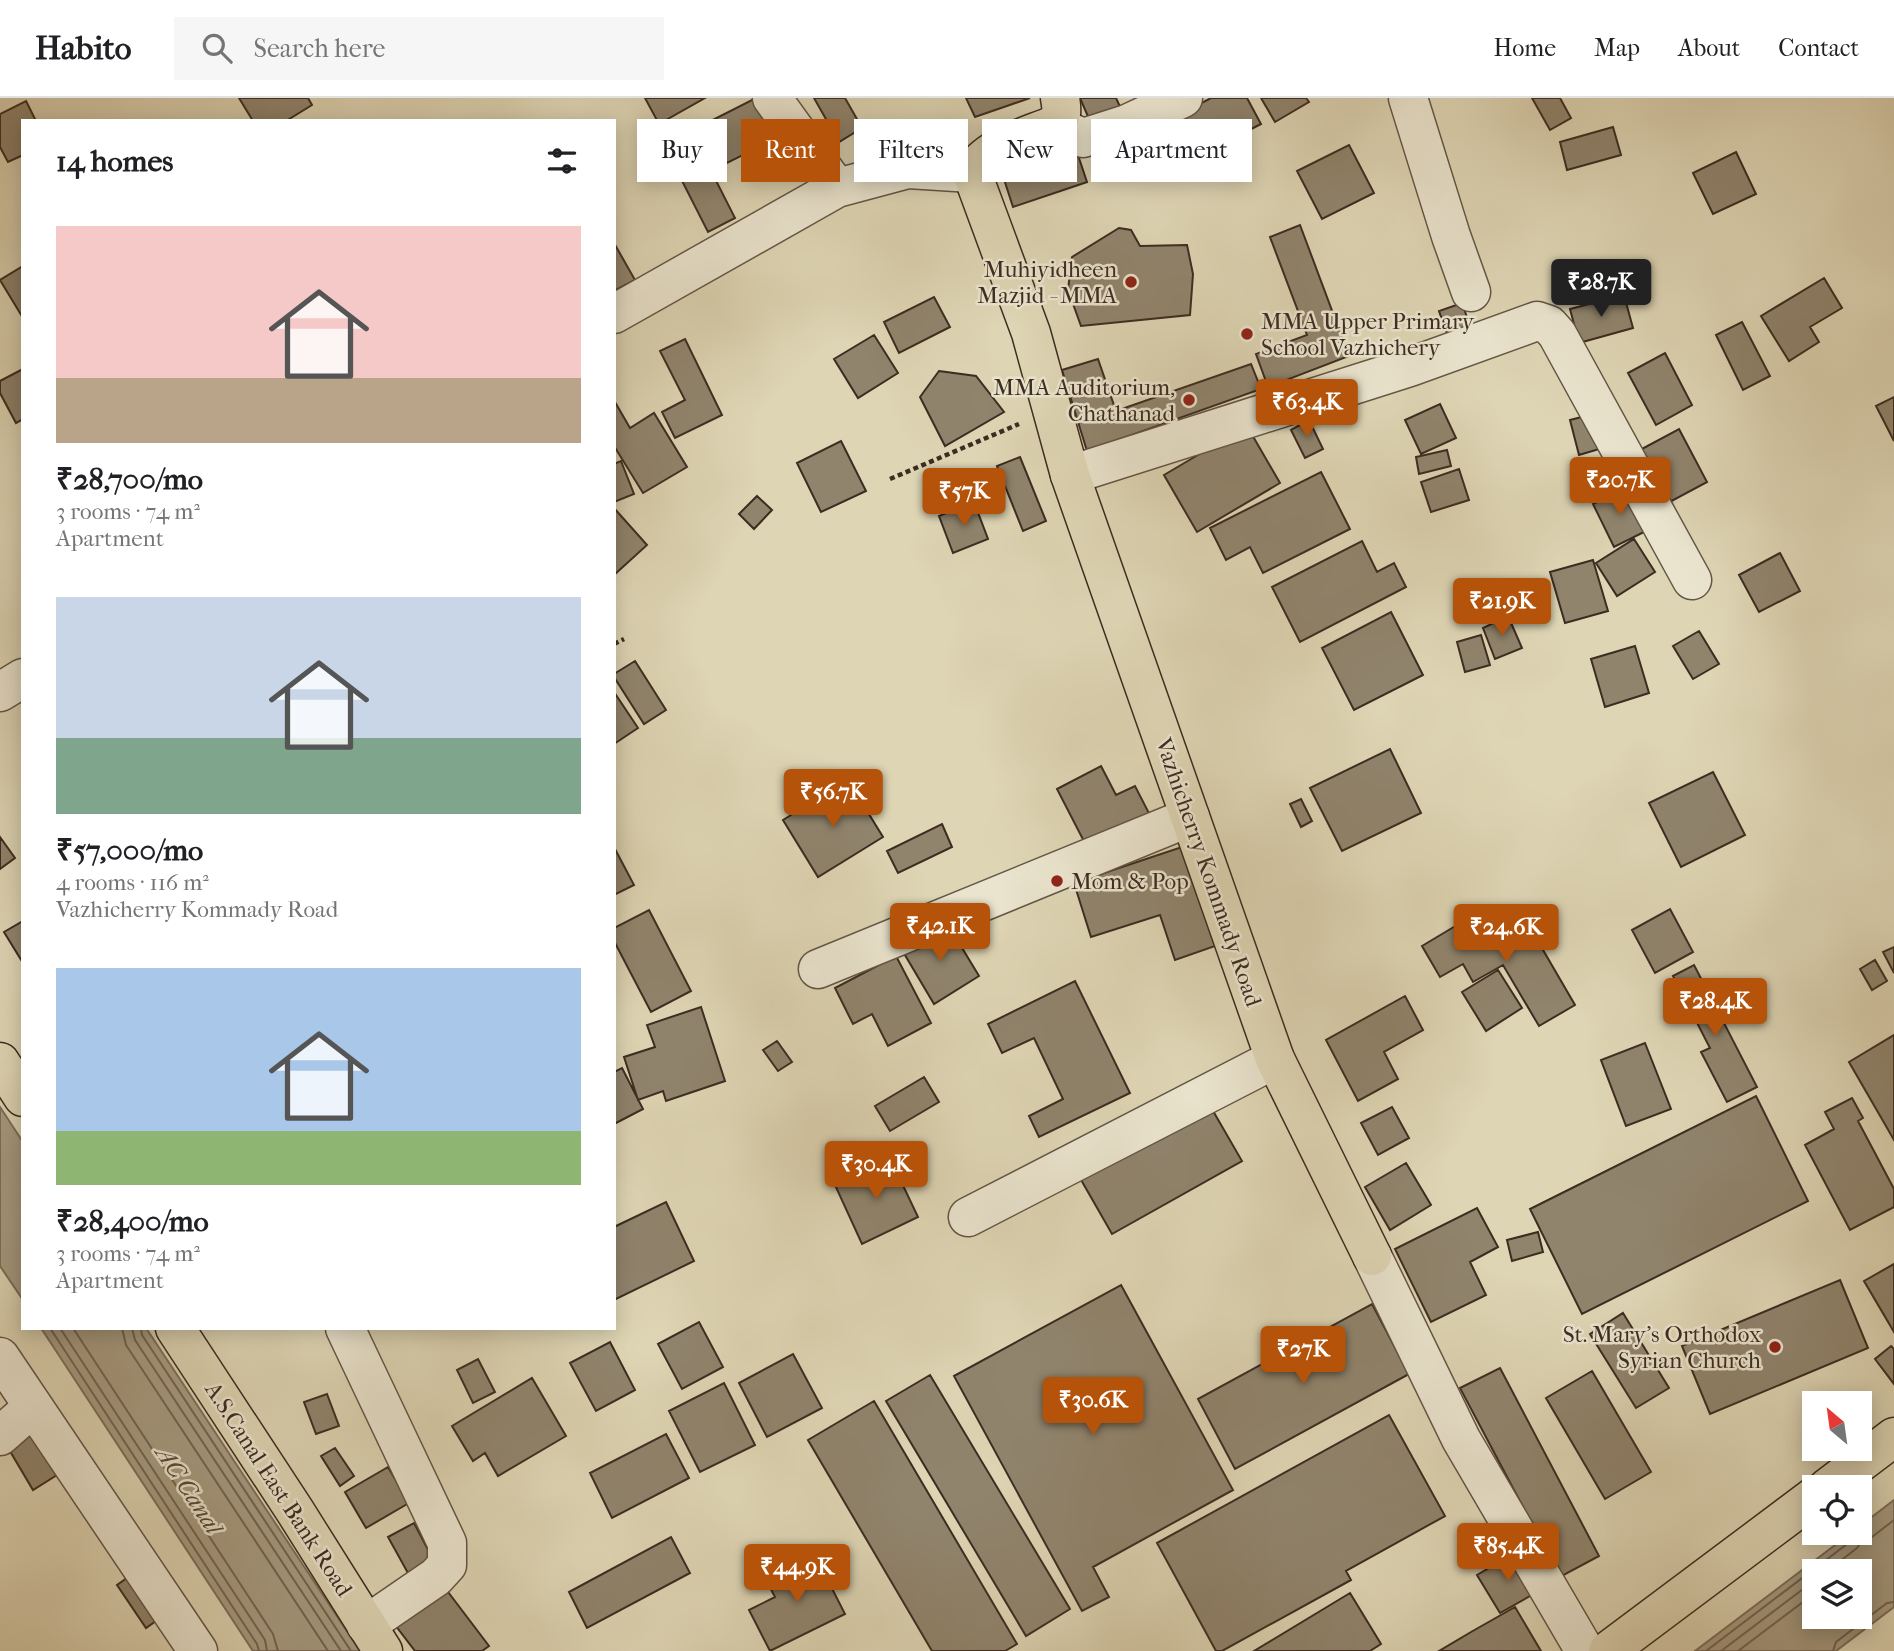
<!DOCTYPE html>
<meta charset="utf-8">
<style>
body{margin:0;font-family:"IM FELL French Canon",serif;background:#f6f6f6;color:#202124;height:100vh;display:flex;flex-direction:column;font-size:26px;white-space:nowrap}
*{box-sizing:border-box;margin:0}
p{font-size:23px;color:#757577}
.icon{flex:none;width:38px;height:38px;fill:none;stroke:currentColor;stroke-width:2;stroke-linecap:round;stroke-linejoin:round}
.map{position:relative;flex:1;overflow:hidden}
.sheet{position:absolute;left:21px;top:21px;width:595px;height:1211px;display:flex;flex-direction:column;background:#fff;border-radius:0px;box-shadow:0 4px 18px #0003}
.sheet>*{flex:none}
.hud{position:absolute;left:637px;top:21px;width:665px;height:63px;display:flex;gap:14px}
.needle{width:46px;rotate:331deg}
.tools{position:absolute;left:1802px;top:1293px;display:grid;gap:14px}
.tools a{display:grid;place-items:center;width:70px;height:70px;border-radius:0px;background:#fff;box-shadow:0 4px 18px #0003;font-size:35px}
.price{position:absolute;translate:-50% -60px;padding:0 16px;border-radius:7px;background:#b45309;color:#fff;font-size:23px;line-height:46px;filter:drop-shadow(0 2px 4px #0008)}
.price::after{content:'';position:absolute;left:50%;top:42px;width:21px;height:16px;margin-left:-10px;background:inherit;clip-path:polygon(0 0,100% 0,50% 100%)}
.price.active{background:#222;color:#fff}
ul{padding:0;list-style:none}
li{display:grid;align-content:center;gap:14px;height:371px;padding:0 35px}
li span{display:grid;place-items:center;height:217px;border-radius:0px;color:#555}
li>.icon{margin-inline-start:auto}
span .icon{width:126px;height:126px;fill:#fffc;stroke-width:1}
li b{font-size:30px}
h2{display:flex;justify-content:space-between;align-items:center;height:84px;padding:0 35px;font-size:30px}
.tag{padding:0 24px;border-radius:0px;background:#fff;box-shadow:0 4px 18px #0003;font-size:24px;line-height:63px}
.tag.active{background:#b45309;color:#fff}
header{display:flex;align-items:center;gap:42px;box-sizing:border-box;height:98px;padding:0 35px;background:#fff;border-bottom:2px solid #e0e0e0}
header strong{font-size:33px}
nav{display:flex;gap:38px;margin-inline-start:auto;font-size:24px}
.search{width:490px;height:63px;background:#f6f6f6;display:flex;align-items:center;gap:18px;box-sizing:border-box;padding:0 24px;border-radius:0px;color:#757577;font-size:26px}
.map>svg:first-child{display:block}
</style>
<header>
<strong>Habito</strong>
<div class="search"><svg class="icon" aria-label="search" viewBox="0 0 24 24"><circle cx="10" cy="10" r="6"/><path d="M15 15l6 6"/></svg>Search here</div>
<nav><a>Home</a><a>Map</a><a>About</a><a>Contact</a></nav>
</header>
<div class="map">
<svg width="1894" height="1553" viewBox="0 0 1894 1553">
<rect width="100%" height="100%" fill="#ded5b4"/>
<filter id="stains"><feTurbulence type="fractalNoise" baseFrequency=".00286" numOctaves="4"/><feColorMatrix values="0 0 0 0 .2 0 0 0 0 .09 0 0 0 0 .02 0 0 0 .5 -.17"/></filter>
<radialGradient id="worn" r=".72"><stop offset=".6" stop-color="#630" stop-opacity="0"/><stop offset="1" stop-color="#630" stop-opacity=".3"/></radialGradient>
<!-- water -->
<path fill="#a79c82" stroke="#7c6f5b" stroke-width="2" fill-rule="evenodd" d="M 0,1009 L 23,1044 L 23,1202 L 0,1168 Z
M 41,1230 L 146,1230 L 360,1553 L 253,1553 Z
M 1894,1402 L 1894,1509 L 1836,1553 L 1695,1553 L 1851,1435 L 1860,1435 L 1860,1428 ZM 1815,1474 L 1860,1474 L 1860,1519 L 1815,1519 Z"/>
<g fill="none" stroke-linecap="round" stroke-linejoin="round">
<!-- shore -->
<path stroke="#726452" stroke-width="2" d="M 50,1230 L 257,1546 L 259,1553
M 60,1230 L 265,1542 L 267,1553
M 73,1230 L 273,1536 L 278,1553
M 122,1230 L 126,1247 L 328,1553
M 132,1230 L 135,1242 L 341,1553
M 141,1230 L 142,1237 L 351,1553
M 1826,1474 L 1857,1450 L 1863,1442 L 1872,1439 L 1894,1422
M 1706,1553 L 1851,1443 L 1854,1435
M 1721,1553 L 1815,1482
M 1738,1553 L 1815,1495
M 1833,1553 L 1836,1544 L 1887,1505 L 1894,1504"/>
</g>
<!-- building -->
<path fill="#90846d" stroke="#3c2c21" stroke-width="2" d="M 239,0 L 308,0 L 312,7 L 286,23 L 253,23 Z
M 645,0 L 705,0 L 659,26 Z
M 756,0 L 779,39 L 727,65 L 718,48 L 694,59 L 683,37 Z
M 814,0 L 845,0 L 862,30 L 839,44 Z
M 966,0 L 1030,0 L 975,19 Z
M 1080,0 L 1116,0 L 1123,15 L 1092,28 Z
M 1211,0 L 1247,0 L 1261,26 L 1193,61 L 1173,20 Z
M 1261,0 L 1306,0 L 1309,4 L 1275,24 Z
M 1532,0 L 1560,0 L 1571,20 L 1550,32 Z
M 26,3 L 36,23 L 23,23 L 23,57 L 8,64 L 0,49 L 0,16 Z
M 1613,29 L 1621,57 L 1567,72 L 1560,44 Z
M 1349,47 L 1374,95 L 1322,121 L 1297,73 Z
M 1076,51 L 1087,84 L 1013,109 L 1002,75 Z
M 1736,54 L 1756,96 L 1713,116 L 1693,75 Z
M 704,59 L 735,120 L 708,134 L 677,73 Z
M 1300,127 L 1349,258 L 1268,289 L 1256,256 L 1307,237 L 1270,139 Z
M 1119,130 L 1131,132 L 1140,148 L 1187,147 L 1193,176 L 1190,217 L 1081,228 L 1068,192 L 1072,159 Z
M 614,145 L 635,182 L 614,193 Z
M 23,168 L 23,220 L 0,182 Z
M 1824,180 L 1842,210 L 1810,229 L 1819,244 L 1789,263 L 1761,218 Z
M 1624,197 L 1633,230 L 1579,245 L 1570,211 Z
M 934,199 L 950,229 L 899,255 L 884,224 Z
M 1462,205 L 1475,242 L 1452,250 L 1439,213 Z
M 1742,224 L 1770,278 L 1743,292 L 1716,237 Z
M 874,237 L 898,275 L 858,300 L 834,261 Z
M 685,241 L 722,317 L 675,340 L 662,314 L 685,302 L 660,253 Z
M 1665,255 L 1692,307 L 1656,327 L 1628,275 Z
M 1098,261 L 1116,313 L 1251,266 L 1261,291 L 1087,353 L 1062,272 Z
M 23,271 L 23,321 L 16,325 L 0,295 L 0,283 Z
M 939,273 L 976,278 L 1004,314 L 945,348 L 920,299 Z
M 1894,299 L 1894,343 L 1876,308 Z
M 615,304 L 630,330 L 654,315 L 687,369 L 643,395 L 614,348 Z
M 1440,306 L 1456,340 L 1421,356 L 1405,322 Z
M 1597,315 L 1606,349 L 1579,357 L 1570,322 Z
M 1309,322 L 1323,351 L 1305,360 L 1291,332 Z
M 1247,328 L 1280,385 L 1197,434 L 1164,377 Z
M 1679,331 L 1707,384 L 1668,405 L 1640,352 Z
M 841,343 L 866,393 L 821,414 L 797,365 Z
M 1447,352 L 1451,368 L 1419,376 L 1416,359 Z
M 1020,359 L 1046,423 L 1023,433 L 997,368 Z
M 621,363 L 634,396 L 614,404 L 614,366 Z
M 1459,371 L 1469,402 L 1431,414 L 1421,384 Z
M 1321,374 L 1350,431 L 1263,475 L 1250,449 L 1226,462 L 1210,430 Z
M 1627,390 L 1648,432 L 1614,449 L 1593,406 Z
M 757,398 L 772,412 L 754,431 L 739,416 Z
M 974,404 L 988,441 L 953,455 L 939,418 Z
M 614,410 L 647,447 L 614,477 Z
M 1634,441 L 1655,474 L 1617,498 L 1596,465 Z
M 1362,443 L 1377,474 L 1394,465 L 1406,489 L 1300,544 L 1272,489 Z
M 1780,455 L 1800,493 L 1759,514 L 1739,477 Z
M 1593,462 L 1608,513 L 1565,525 L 1550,474 Z
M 1391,514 L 1423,577 L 1354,612 L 1322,550 Z
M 1508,518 L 1522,550 L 1495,561 L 1483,530 Z
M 1699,533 L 1719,566 L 1693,581 L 1673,548 Z
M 1481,537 L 1490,567 L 1465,574 L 1457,544 Z
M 1635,548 L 1649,595 L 1605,609 L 1591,561 Z
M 635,563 L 666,612 L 644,626 L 614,579 L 614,576 Z
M 614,594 L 638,630 L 614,646 Z
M 1390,651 L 1421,715 L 1342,753 L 1310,690 Z
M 1101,668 L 1116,697 L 1135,688 L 1154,725 L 1091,757 L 1057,691 Z
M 1713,674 L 1745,737 L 1681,769 L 1649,705 Z
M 848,682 L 883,739 L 818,779 L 783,722 Z
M 1301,701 L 1312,723 L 1301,729 L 1290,706 Z
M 942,726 L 952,749 L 898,775 L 887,753 Z
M 0,739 L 15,760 L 0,771 Z
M 1182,749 L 1218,847 L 1175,862 L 1160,817 L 1091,839 L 1074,785 Z
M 615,751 L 634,787 L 614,797 L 614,752 Z
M 1670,811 L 1693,854 L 1655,875 L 1632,832 Z
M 649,812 L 691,893 L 651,914 L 614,843 L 614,830 Z
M 1521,814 L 1575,907 L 1539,928 L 1503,867 L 1473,884 L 1463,866 L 1440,879 L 1422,848 L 1457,827 L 1468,845 Z
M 23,823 L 23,865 L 4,834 Z
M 947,825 L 979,878 L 934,906 L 902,852 Z
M 1894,849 L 1894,875 L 1883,854 Z
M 896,858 L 931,925 L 888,948 L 872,916 L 853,926 L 835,890 Z
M 1875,862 L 1887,883 L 1872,892 L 1860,871 Z
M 1694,867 L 1757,989 L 1727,1004 L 1701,954 L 1710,950 L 1673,878 Z
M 1498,872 L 1522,910 L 1486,933 L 1462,894 Z
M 1075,883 L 1130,995 L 1039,1039 L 1029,1018 L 1063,1001 L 1034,940 L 1002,955 L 988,926 Z
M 1405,898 L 1423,932 L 1384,954 L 1398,981 L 1358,1003 L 1326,942 Z
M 701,909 L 725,983 L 666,1003 L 663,993 L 638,1002 L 624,959 L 655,949 L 647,927 Z
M 1894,937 L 1894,1042 L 1849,964 Z
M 777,943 L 792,964 L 778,973 L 763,952 Z
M 1645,945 L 1671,1011 L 1626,1028 L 1601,962 Z
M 622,970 L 643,1011 L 614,1026 L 614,974 Z
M 924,979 L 939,1004 L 890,1033 L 875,1008 Z
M 1756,998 L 1808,1103 L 1582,1216 L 1530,1111 Z
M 1205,999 L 1242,1063 L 1112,1136 L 1076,1073 Z
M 1852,1000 L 1863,1020 L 1858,1023 L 1894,1091 L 1894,1109 L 1850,1132 L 1805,1047 L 1834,1031 L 1825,1014 Z
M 1392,1009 L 1409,1040 L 1378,1057 L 1361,1025 Z
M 890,1060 L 918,1119 L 862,1146 L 835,1087 Z
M 1406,1065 L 1431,1107 L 1390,1132 L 1365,1089 Z
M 666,1104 L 694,1163 L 614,1202 L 614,1129 Z
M 1477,1110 L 1498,1149 L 1470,1164 L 1486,1197 L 1431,1224 L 1395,1151 Z
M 1538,1134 L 1543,1154 L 1512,1163 L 1507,1142 Z
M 1894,1166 L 1894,1234 L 1864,1183 Z
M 1840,1182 L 1868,1250 L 1710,1316 L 1682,1248 Z
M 1121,1187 L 1233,1392 L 1093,1469 L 1109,1499 L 1082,1513 L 954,1278 Z
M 1372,1206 L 1409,1276 L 1235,1371 L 1198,1301 Z
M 1623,1215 L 1669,1290 L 1636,1310 L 1590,1236 Z
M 699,1224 L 723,1269 L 682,1291 L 658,1246 Z
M 610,1244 L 635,1292 L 596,1313 L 570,1265 Z
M 1891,1248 L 1894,1251 L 1894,1286 L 1875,1261 Z
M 793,1256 L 822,1310 L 767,1339 L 739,1285 Z
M 478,1261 L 495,1294 L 473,1305 L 457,1272 Z
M 1500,1270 L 1599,1458 L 1560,1479 L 1460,1290 Z
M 1592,1273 L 1651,1374 L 1605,1401 L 1546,1300 Z
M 930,1277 L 1070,1511 L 1026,1538 L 886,1303 Z
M 532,1280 L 566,1338 L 498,1378 L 485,1355 L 473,1363 L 452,1328 Z
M 724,1285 L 755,1347 L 700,1374 L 669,1313 Z
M 327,1296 L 339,1328 L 316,1336 L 304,1304 Z
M 874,1303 L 1017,1546 L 1005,1553 L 932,1553 L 808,1342 Z
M 1389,1317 L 1445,1418 L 1346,1473 L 1351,1482 L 1222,1553 L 1216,1553 L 1157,1445 Z
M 37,1324 L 65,1372 L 33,1392 L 4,1343 Z
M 666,1336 L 689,1380 L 612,1420 L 590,1375 Z
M 335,1350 L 354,1378 L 340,1388 L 321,1358 Z
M 388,1369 L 409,1405 L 366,1430 L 345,1394 Z
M 414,1425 L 434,1463 L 409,1477 L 388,1439 Z
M 671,1439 L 690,1475 L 587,1530 L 569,1494 Z
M 1516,1454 L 1539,1493 L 1500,1515 L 1477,1477 Z
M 815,1457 L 845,1516 L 770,1553 L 749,1512 L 775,1499 L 766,1482 Z
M 134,1475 L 163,1518 L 146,1530 L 117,1487 Z
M 439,1482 L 489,1548 L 482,1553 L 415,1553 L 389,1519 Z
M 1350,1495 L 1381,1546 L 1370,1553 L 1254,1553 Z
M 1515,1509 L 1541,1553 L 1439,1553 L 1471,1534 Z"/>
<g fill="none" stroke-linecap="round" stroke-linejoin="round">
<defs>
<path id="minor" d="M 772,0 L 837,90
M 1408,0 L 1451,138 L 1471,194
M 1054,27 L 1083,40 L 1127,26 L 1183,0
M 614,216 L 837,90 L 908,71 L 972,75
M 1070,377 L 1410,269 L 1537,223 L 1549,227 L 1557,236 L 1692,482
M 0,594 L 23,580
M 818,871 L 1190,719
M 968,1119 L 1275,961
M 1372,1158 L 1461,1341 L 1585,1553
M 345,1230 L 447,1445 L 447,1467 L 436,1479 L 366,1527
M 0,1259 L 198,1553
M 0,1338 L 33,1309"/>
<path id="major" d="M 1060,0 C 1062,12 1063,18 1054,27 C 1026,39 987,48 972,75 L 1031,235 L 1070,377 L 1275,961 L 1372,1158
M 0,964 L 23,999
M 175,1230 L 295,1413 L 383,1553
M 1827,1390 L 1894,1339
M 1608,1553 L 1815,1398"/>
</defs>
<!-- minor casing -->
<use href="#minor" stroke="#645646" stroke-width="41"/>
<!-- major casing -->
<use href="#major" stroke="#3c2c21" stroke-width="41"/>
<!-- path -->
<path stroke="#3c2c21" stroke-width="4.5" stroke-dasharray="5 3.5" stroke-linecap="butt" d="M 890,381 L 1019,326
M 614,546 L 624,541"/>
<!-- minor -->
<use href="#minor" stroke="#eae4ce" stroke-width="38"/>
<!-- major -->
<use href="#major" stroke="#ded5b4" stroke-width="38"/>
</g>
<!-- markers -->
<g fill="#8f2418" stroke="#eae4ce" stroke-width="2.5">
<circle cx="1131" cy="184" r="7"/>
<circle cx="1247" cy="236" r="7"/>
<circle cx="1189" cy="302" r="7"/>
<circle cx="1057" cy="783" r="7"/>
<circle cx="1775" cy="1249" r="7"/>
</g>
<g text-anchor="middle" stroke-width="5" stroke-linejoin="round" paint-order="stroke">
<!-- poi labels -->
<g font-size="23" fill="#3c2c21" stroke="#eae4ce" text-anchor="end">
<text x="1117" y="179">Muhiyidheen<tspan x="1117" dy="26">Mazjid - MMA</tspan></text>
<text x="1261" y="231" text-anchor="start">MMA Upper Primary<tspan x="1261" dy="26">School Vazhichery</tspan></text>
<text x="1175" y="297">MMA Auditorium,<tspan x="1175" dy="26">Chathanad</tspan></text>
<text x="1071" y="791" text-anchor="start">Mom &amp; Pop</text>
<text x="1761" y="1244">St. Mary's Orthodox<tspan x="1761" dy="26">Syrian Church</tspan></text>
</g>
<!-- street labels -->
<g font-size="23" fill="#3c2c21" stroke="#eae4ce">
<text transform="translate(1209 774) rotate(71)" y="8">Vazhicherry Kommady Road</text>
<text transform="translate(279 1391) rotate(57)" y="8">A.S.Canal East Bank Road</text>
</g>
<!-- water labels -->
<g font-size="24" font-style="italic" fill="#574839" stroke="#eae4ce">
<text transform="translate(189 1392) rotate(57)" y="8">AC Canal</text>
</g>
</g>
<rect width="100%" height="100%" filter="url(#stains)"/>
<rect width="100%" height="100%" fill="url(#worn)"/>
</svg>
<div class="tools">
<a><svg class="needle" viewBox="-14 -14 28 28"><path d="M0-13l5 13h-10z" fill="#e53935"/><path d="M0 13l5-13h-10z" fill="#757577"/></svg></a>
<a><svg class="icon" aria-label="locate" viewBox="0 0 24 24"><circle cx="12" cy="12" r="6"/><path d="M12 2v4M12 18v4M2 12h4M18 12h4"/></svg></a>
<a><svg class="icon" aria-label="layers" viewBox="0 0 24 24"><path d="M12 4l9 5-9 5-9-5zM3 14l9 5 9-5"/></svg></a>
</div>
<b class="price active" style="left:1601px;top:221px">₹28.7K</b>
<b class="price" style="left:1307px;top:341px">₹63.4K</b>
<b class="price" style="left:1620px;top:419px">₹20.7K</b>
<b class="price" style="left:964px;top:430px">₹57K</b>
<b class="price" style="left:1502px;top:540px">₹21.9K</b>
<b class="price" style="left:833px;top:731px">₹56.7K</b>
<b class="price" style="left:940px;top:865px">₹42.1K</b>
<b class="price" style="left:1506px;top:866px">₹24.6K</b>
<b class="price" style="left:1715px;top:940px">₹28.4K</b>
<b class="price" style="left:876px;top:1103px">₹30.4K</b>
<b class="price" style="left:1303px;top:1288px">₹27K</b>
<b class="price" style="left:1093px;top:1339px">₹30.6K</b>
<b class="price" style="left:1508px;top:1485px">₹85.4K</b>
<b class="price" style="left:797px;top:1506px">₹44.9K</b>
<div class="hud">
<a class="tag">Buy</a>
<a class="tag active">Rent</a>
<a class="tag">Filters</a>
<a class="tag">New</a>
<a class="tag">Apartment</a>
</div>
<section class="sheet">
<h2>14 homes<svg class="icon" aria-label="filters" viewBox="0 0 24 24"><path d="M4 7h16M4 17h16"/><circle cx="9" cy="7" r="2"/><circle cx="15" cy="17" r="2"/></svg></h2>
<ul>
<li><span style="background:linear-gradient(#f6c9c9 70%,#b9a48a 0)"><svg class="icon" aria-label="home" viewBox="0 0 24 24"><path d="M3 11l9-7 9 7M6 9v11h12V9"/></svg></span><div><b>₹28,700/mo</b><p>3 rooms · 74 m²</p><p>Apartment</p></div></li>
<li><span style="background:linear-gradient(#c9d6e8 65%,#7fa58c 0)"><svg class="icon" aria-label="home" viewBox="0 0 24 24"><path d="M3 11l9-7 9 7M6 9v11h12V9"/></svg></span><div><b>₹57,000/mo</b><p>4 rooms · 116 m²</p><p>Vazhicherry Kommady Road</p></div></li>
<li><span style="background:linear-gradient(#a9c7e8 75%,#8fb573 0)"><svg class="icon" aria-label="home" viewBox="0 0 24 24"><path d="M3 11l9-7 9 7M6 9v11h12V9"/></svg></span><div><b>₹28,400/mo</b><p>3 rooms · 74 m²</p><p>Apartment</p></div></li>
</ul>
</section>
</div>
